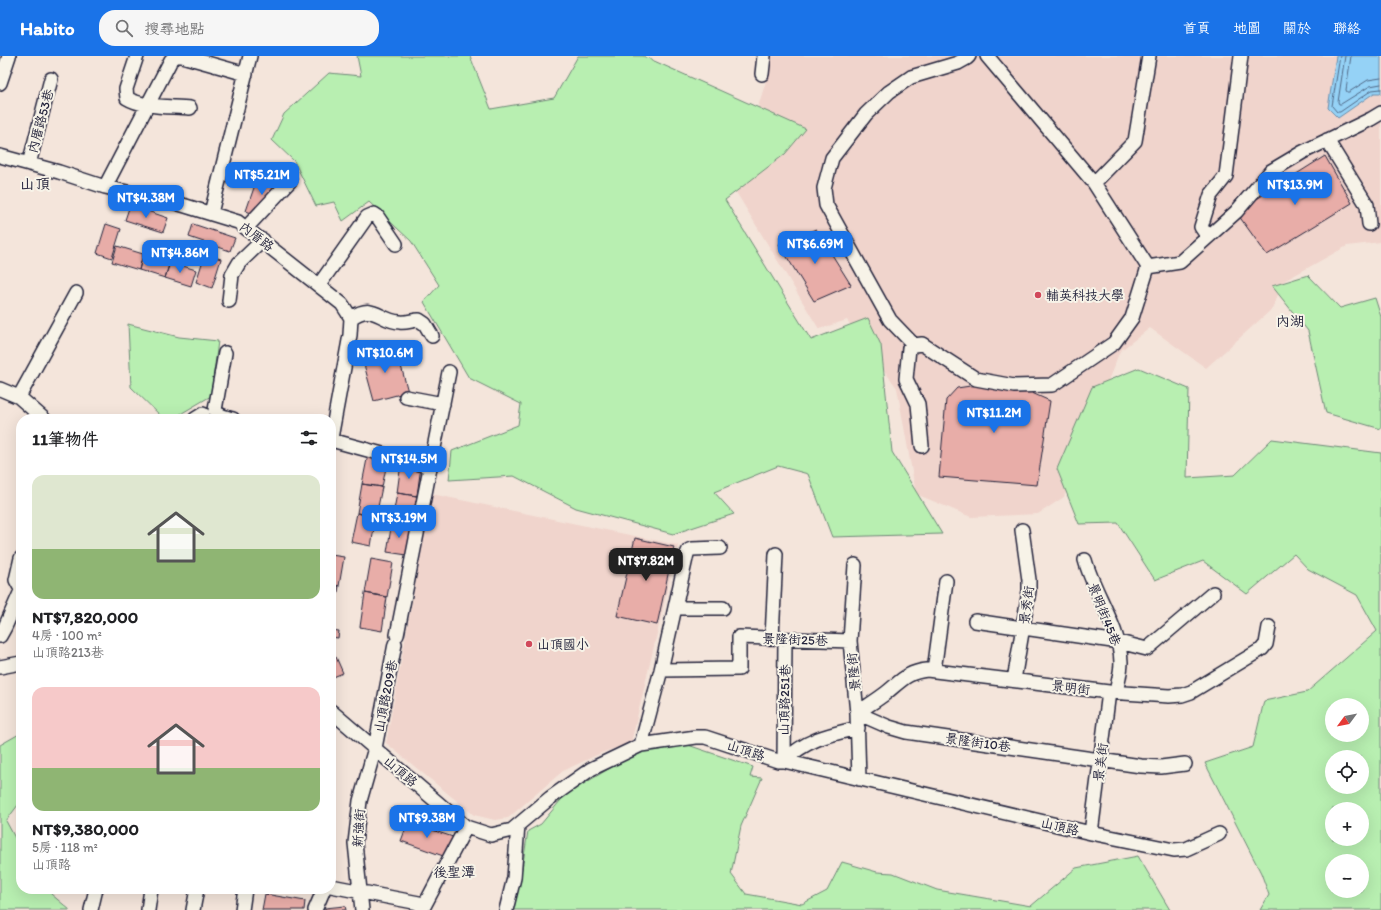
<!DOCTYPE html>
<html lang="zh-TW">
<meta charset="utf-8">
<style>
body{margin:0;font-family:Itim,"LXGW WenKai TC",sans-serif;background:#f6f6f6;color:#202124;height:100vh;display:flex;flex-direction:column;font-size:15px;white-space:nowrap}
*{box-sizing:border-box;margin:0}
p{font-size:13px;color:#757577}
.icon{flex:none;width:22px;height:22px;fill:none;stroke:currentColor;stroke-width:2;stroke-linecap:round;stroke-linejoin:round}
.map{position:relative;flex:1;overflow:hidden}
.panel{position:absolute;left:16px;top:358px;width:320px;height:480px;display:flex;flex-direction:column;background:#fff;border-radius:16px;box-shadow:0 4px 16px #0002}
.panel>*{flex:none}
.needle{width:26px;rotate:238deg}
.tools{position:absolute;left:1325px;top:642px;display:grid;gap:8px}
.tools a{display:grid;place-items:center;width:44px;height:44px;border-radius:50%;background:#fff;box-shadow:0 4px 16px #0002;font-size:20px}
.price{position:absolute;translate:-50% -34px;padding:0 9px;border-radius:8px;background:#1a73e8;color:#fff;font-size:13px;line-height:26px;filter:drop-shadow(0 1px 2px #0008)}
.price::after{content:'';position:absolute;left:50%;top:24px;width:12px;height:9px;margin-left:-6px;background:inherit;clip-path:polygon(0 0,100% 0,50% 100%)}
.price.current{background:#222;color:#fff}
ul{padding:0;list-style:none}
li{display:grid;align-content:center;gap:8px;height:212px;padding:0 16px}
li span{display:grid;place-items:center;height:124px;border-radius:12px;color:#555}
li>.icon{margin-inline-start:auto}
span .icon{width:72px;height:72px;fill:#fffc;stroke-width:1}
li b{font-size:17px}
h2{display:flex;justify-content:space-between;align-items:center;height:48px;padding:0 16px;font-size:17px}
header{display:flex;align-items:center;gap:24px;box-sizing:border-box;height:56px;padding:0 20px;background:#1a73e8;color:#fff}
header strong{font-size:19px}
nav{display:flex;gap:22px;margin-inline-start:auto;font-size:14px}
.search{width:280px;height:36px;background:#f6f6f6;display:flex;align-items:center;gap:10px;box-sizing:border-box;padding:0 14px;border-radius:16px;color:#757577;font-size:15px}
.map>svg:first-child{display:block}
</style>
<header>
<strong>Habito</strong>
<div class="search"><svg class="icon" aria-label="search" viewBox="0 0 24 24"><circle cx="10" cy="10" r="6"/><path d="M15 15l6 6"/></svg>搜尋地點</div>
<nav><a>首頁</a><a>地圖</a><a>關於</a><a>聯絡</a></nav>
</header>
<div class="map">
<svg width="1381" height="854" viewBox="0 0 1381 854">
<rect width="100%" height="100%" fill="#f4e5db"/>
<filter id="ink" filterUnits="userSpaceOnUse"><feTurbulence type="fractalNoise" baseFrequency=".025" numOctaves="2"/><feDisplacementMap in="SourceGraphic" scale="8" xChannelSelector="R" yChannelSelector="G"/><feConvolveMatrix kernelMatrix="1 2 1 2 8 2 1 2 1" color-interpolation-filters="sRGB"/></filter>
<g filter="url(#ink)">
<!-- built -->
<path fill="#f0d4cc" d="M 772,0 L 1381,0 L 1381,186 L 1347,190 L 1284,225 L 1272,253 L 1206,312 L 1150,272 L 1120,295 L 1086,379 L 1064,441 L 1038,458 L 971,461 L 916,438 L 897,332 L 847,264 L 819,273 L 733,131 L 767,22 Z
M 432,438 L 678,489 L 631,687 L 601,697 L 563,715 L 508,762 L 495,764 L 474,759 L 386,687 Z"/>
<!-- green -->
<path fill="#b8efb1" stroke="#6d8876" fill-rule="evenodd" d="M 357,0 L 470,0 L 491,53 L 554,42 L 578,0 L 643,0 L 806,73 L 785,98 L 725,144 L 811,284 L 868,262 L 881,289 L 892,396 L 942,478 L 832,481 L 808,418 L 778,410 L 714,436 L 734,458 L 673,478 L 576,452 L 514,420 L 449,424 L 452,395 L 518,369 L 521,348 L 469,322 L 424,246 L 439,229 L 411,185 L 369,146 L 343,165 L 334,146 L 316,150 L 294,105 L 272,84 L 284,58 L 329,17 L 361,20 Z
M 1308,219 L 1340,252 L 1375,242 L 1381,261 L 1381,373 L 1326,357 L 1308,275 L 1272,230 Z
M 128,268 L 179,281 L 218,285 L 211,340 L 172,363 L 164,363 L 131,331 Z
M 1139,312 L 1189,333 L 1187,422 L 1235,419 L 1272,383 L 1381,397 L 1381,854 L 1260,854 L 1269,839 L 1261,817 L 1205,707 L 1253,691 L 1264,645 L 1307,636 L 1377,575 L 1357,539 L 1308,513 L 1294,498 L 1247,538 L 1203,505 L 1155,524 L 1118,467 L 1079,468 L 1057,413 L 1092,331 ZM 1332,649 L 1362,649 L 1362,679 L 1332,679 ZM 1332,701 L 1362,701 L 1362,731 L 1332,731 ZM 1332,753 L 1362,753 L 1362,783 L 1332,783 ZM 1332,805 L 1362,805 L 1362,835 L 1332,835 Z
M 21,677 L 21,745 L 6,765 L 21,793 L 21,833 L 49,833 L 51,838 L 70,854 L 0,854 L 0,689 Z
M 682,687 L 753,711 L 750,721 L 762,722 L 741,770 L 731,818 L 746,838 L 802,848 L 827,835 L 842,806 L 877,816 L 893,817 L 937,834 L 1031,850 L 1076,812 L 1138,800 L 1170,854 L 506,854 L 522,813 L 528,775 L 541,768 L 565,739 L 640,694 Z"/>
<!-- water -->
<path fill="#95d2f6" stroke="#678cab" d="M 1336,0 L 1381,0 L 1381,37 L 1374,37 L 1338,62 L 1328,52 Z"/>
<g fill="none" stroke-linecap="round" stroke-linejoin="round">
<!-- shore -->
<path stroke="#506886" stroke-width="1" d="M 1340,0 L 1332,50 L 1337,56 L 1340,56 L 1372,34 L 1381,33
M 1345,0 L 1338,46 L 1339,48 L 1341,48 L 1370,30 L 1381,28
M 1351,0 L 1346,34 L 1347,36 L 1349,36 L 1368,24 L 1381,22"/>
</g>
<!-- building -->
<path fill="#e8ada8" stroke="#22223b" d="M 1325,100 L 1352,147 L 1267,199 L 1236,156 Z
M 264,119 L 270,121 L 269,123 L 280,127 L 272,141 L 265,162 L 246,155 L 258,120 L 263,121 Z
M 130,149 L 168,162 L 163,176 L 125,164 Z
M 106,168 L 121,173 L 112,202 L 97,197 Z
M 193,168 L 235,182 L 230,195 L 189,181 Z
M 816,173 L 851,229 L 814,245 L 779,188 Z
M 117,190 L 143,198 L 139,214 L 112,206 Z
M 143,198 L 170,206 L 165,222 L 139,214 Z
M 205,198 L 221,203 L 212,232 L 196,226 Z
M 170,206 L 196,214 L 191,230 L 165,222 Z
M 396,291 L 408,336 L 374,345 L 362,301 Z
M 977,329 L 1032,331 L 1032,337 L 1050,345 L 1037,429 L 939,421 L 946,344 L 957,332 Z
M 368,398 L 388,402 L 382,431 L 362,428 Z
M 401,407 L 421,410 L 417,440 L 397,437 Z
M 362,428 L 382,431 L 376,461 L 357,457 Z
M 397,437 L 417,440 L 412,470 L 392,466 Z
M 357,457 L 376,461 L 371,490 L 351,486 Z
M 392,466 L 412,470 L 407,499 L 387,496 Z
M 635,482 L 674,491 L 657,569 L 617,560 Z
M 331,499 L 344,501 L 339,530 L 331,529 Z
M 371,503 L 393,507 L 387,541 L 365,537 Z
M 331,529 L 339,530 L 334,559 L 331,558 Z
M 365,537 L 387,541 L 382,575 L 360,571 Z
M 331,558 L 334,559 L 331,574 L 339,575 L 338,582 L 331,581 Z
M 336,601 L 343,617 L 331,622 L 331,603 Z
M 408,766 L 453,781 L 446,801 L 401,785 Z
M 265,838 L 305,845 L 304,854 L 262,854 Z
M 345,850 L 346,854 L 325,854 L 325,852 Z"/>
<g fill="none" stroke-linecap="round" stroke-linejoin="round">
<defs>
<path id="minor" d="M 137,0 L 126,33 L 127,42 C 143,52 171,50 190,52
M 762,18 L 764,0
M 0,27 L 9,0
M 1327,84 L 1367,149 L 1369,168
M 0,100 L 59,116 L 105,131 L 176,147 L 238,166 L 342,248 L 351,262 L 350,279 L 331,382
M 29,108 L 51,23
M 1094,127 L 1135,85 L 1149,0
M 105,131 L 171,4 L 176,0 L 182,0 L 246,18
M 211,157 L 250,0
M 247,171 L 290,125
M 1208,181 L 1201,171 L 1211,139 L 1226,120 L 1241,0
M 1148,211 L 1180,206 L 1236,156 L 1271,115 L 1303,96 L 1371,63 L 1381,57
M 319,229 L 367,161 L 374,158 L 377,160 L 396,188
M 229,245 L 232,219 L 239,207 L 263,184
M 351,262 C 375,246 378,265 400,266 C 406,267 413,264 419,264 L 425,268 L 432,280
M 914,289 L 890,264 L 826,149 L 824,132 L 832,102 L 866,58 L 889,36 L 911,21 L 958,7 L 967,2 L 969,0
M 225,297 L 215,354 C 219,360 225,361 233,363
M 0,333 L 19,341 L 44,363
M 19,341 L 76,237
M 406,341 L 443,348
M 195,363 L 203,358
M 331,384 L 430,411
M 922,390 L 918,348 L 906,323 L 909,292 L 914,289 L 922,288 L 976,323 L 1014,330 L 1052,329 L 1114,287 L 1132,262 L 1148,211 L 1094,127 L 987,0
M 21,502 L 16,524 L 21,533
M 1085,504 C 1094,537 1120,572 1121,606 C 1121,616 1118,626 1116,636
M 855,509 L 850,585 L 857,657 L 859,723
M 675,552 L 723,552
M 975,565 L 1119,586 L 1147,593 L 1213,537
M 397,579 L 449,316
M 0,580 L 5,571 L 21,535
M 772,582 L 776,498
M 0,611 L 21,607
M 661,614 L 739,613 L 739,581 L 850,585
M 934,615 L 946,525
M 1014,624 L 1029,535 L 1029,524 L 1022,474
M 331,655 L 466,771 L 491,779 L 512,774 L 550,742 L 591,713 L 641,689 L 696,681 L 705,681 L 778,705 L 784,705 L 1091,777 L 1174,794 L 1186,793 L 1219,778
M 857,657 C 867,650 877,644 886,637 C 901,625 907,616 927,614 L 1109,636 L 1169,640 L 1182,639 L 1191,636 L 1262,593 L 1266,588 L 1269,571
M 857,657 L 889,671 L 906,676 L 1141,710 L 1161,711 L 1185,708
M 641,689 L 661,614 L 687,498 L 689,494 L 692,493 L 720,492
M 784,705 L 785,583
M 784,705 C 807,683 828,679 858,672
M 1091,777 L 1109,636
M 331,830 L 424,848
M 91,854 L 96,833
M 148,854 L 151,833
M 193,854 L 197,833
M 242,854 L 245,833
M 315,854 L 324,833
M 362,854 L 355,787 L 360,745 L 375,692 L 395,588
M 422,854 L 466,771
M 506,854 L 514,822 L 518,769"/>
</defs>
<!-- minor casing -->
<use href="#minor" stroke="#22223b" stroke-width="16"/>
<!-- minor -->
<use href="#minor" stroke="#f7f3e8" stroke-width="13"/>
</g>
</g>
<!-- markers -->
<g fill="#d1495b" stroke="#f7f3e8" stroke-width="1.5">
<circle cx="1038" cy="239" r="4"/>
<circle cx="529" cy="588" r="4"/>
</g>
<g text-anchor="middle" stroke-width="4" stroke-linejoin="round" paint-order="stroke">
<!-- street labels -->
<g font-size="13" fill="#22223b" stroke="#f7f3e8">
<text transform="translate(40 65) rotate(-75)" y="5">內厝路53巷</text>
<text transform="translate(257 180) rotate(37)" y="5">內厝路</text>
<text transform="translate(1026 549) rotate(-82)" y="5">景秀街</text>
<text transform="translate(1105 558) rotate(68)" y="5">景明街45巷</text>
<text transform="translate(795 583) rotate(2)" y="5">景隆街25巷</text>
<text transform="translate(853 616) rotate(-96)" y="5">景隆街</text>
<text transform="translate(1071 631) rotate(7)" y="5">景明街</text>
<text transform="translate(385 640) rotate(-79)" y="5">山頂路209巷</text>
<text transform="translate(784 644) rotate(-89)" y="5">山頂路251巷</text>
<text transform="translate(978 686) rotate(8)" y="5">景隆街10巷</text>
<text transform="translate(746 694) rotate(18)" y="5">山頂路</text>
<text transform="translate(1100 706) rotate(-83)" y="5">景美街</text>
<text transform="translate(401 715) rotate(41)" y="5">山頂路</text>
<text transform="translate(1060 770) rotate(13)" y="5">山頂路</text>
<text transform="translate(358 772) rotate(-86)" y="5">新強街</text>
</g>
<!-- poi labels -->
<g font-size="13" fill="#22223b" stroke="#f7f3e8" text-anchor="start">
<text x="1046" y="244">輔英科技大學</text>
<text x="537" y="593">山頂國小</text>
</g>
<!-- neighbourhood labels -->
<g font-size="14" fill="#22223b" stroke="#f7f3e8">
<text x="1290" y="270">内湖</text>
<text x="454" y="821">後聖潭</text>
</g>
<!-- quarter labels -->
<g font-size="15" fill="#22223b" stroke="#f7f3e8">
<text x="35" y="133">山頂</text>
</g>
</g>
</svg>
<div class="tools">
<a><svg class="needle" viewBox="-14 -14 28 28"><path d="M0-13l5 13h-10z" fill="#e53935"/><path d="M0 13l5-13h-10z" fill="#757577"/></svg></a>
<a><svg class="icon" aria-label="locate" viewBox="0 0 24 24"><circle cx="12" cy="12" r="6"/><path d="M12 2v4M12 18v4M2 12h4M18 12h4"/></svg></a>
<a>+</a>
<a>−</a>
</div>
<b class="price" style="left:262px;top:140px">NT$5.21M</b>
<b class="price" style="left:1295px;top:150px">NT$13.9M</b>
<b class="price" style="left:146px;top:163px">NT$4.38M</b>
<b class="price" style="left:815px;top:209px">NT$6.69M</b>
<b class="price" style="left:180px;top:218px">NT$4.86M</b>
<b class="price" style="left:385px;top:318px">NT$10.6M</b>
<b class="price" style="left:994px;top:378px">NT$11.2M</b>
<b class="price" style="left:409px;top:424px">NT$14.5M</b>
<b class="price" style="left:399px;top:483px">NT$3.19M</b>
<b class="price current" style="left:646px;top:526px">NT$7.82M</b>
<b class="price" style="left:427px;top:783px">NT$9.38M</b>
<section class="panel">
<h2>11筆物件<svg class="icon" aria-label="filters" viewBox="0 0 24 24"><path d="M4 7h16M4 17h16"/><circle cx="9" cy="7" r="2"/><circle cx="15" cy="17" r="2"/></svg></h2>
<ul>
<li><span style="background:linear-gradient(#dfe7d0 60%,#8fb573 0)"><svg class="icon" aria-label="home" viewBox="0 0 24 24"><path d="M3 11l9-7 9 7M6 9v11h12V9"/></svg></span><div><b>NT$7,820,000</b><p>4房 · 100 m²</p><p>山頂路213巷</p></div></li>
<li><span style="background:linear-gradient(#f6c9c9 65%,#8fb573 0)"><svg class="icon" aria-label="home" viewBox="0 0 24 24"><path d="M3 11l9-7 9 7M6 9v11h12V9"/></svg></span><div><b>NT$9,380,000</b><p>5房 · 118 m²</p><p>山頂路</p></div></li>
</ul>
</section>
</div>
